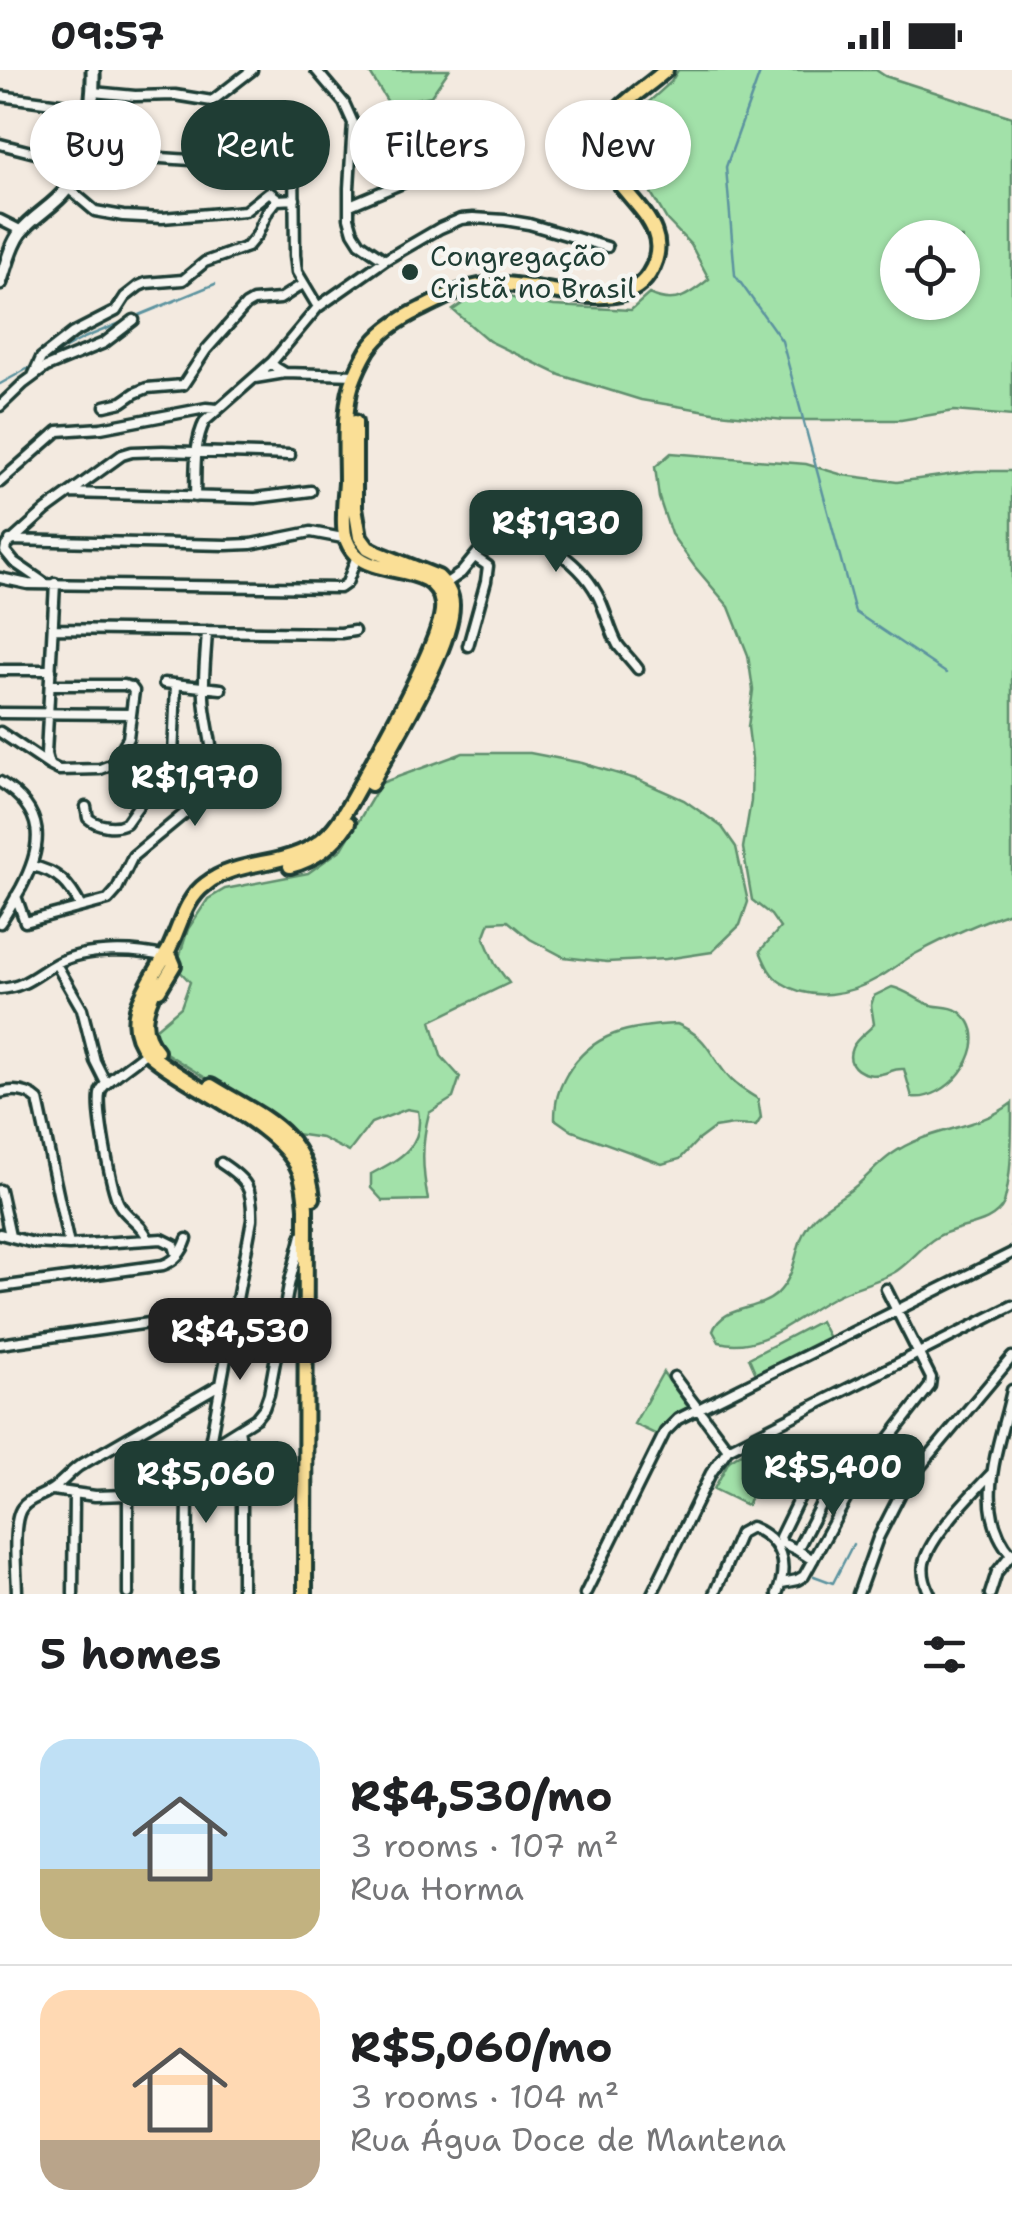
<!DOCTYPE html>
<meta charset="utf-8">
<style>
body{margin:0;font-family:"Shantell Sans",sans-serif;background:#f6f6f6;color:#202124;height:100vh;display:flex;flex-direction:column;font-size:38px;white-space:nowrap}
*{box-sizing:border-box;margin:0}
p{font-size:32px;color:#757577}
.icon{flex:none;width:55px;height:55px;fill:none;stroke:currentColor;stroke-width:2;stroke-linecap:round;stroke-linejoin:round}
.map{position:relative;height:1524px;overflow:hidden}
.panel{display:flex;flex-direction:column;background:#fff;flex:1}
.panel>*{flex:none}
.guide{position:absolute;left:30px;top:30px;width:952px;height:90px;display:flex;gap:20px}
.controls{position:absolute;left:880px;top:150px;display:grid;gap:20px}
.controls a{display:grid;place-items:center;width:100px;height:100px;border-radius:50%;background:#fff;box-shadow:0 2px 8px #0004;font-size:50px}
.price{position:absolute;translate:-50% -85px;padding:0 22px;border-radius:20px;background:#1f3d34;color:#fff;font-size:32px;line-height:65px;filter:drop-shadow(0 2px 5px #0008)}
.price::after{content:'';position:absolute;left:50%;top:60px;width:30px;height:22px;margin-left:-15px;background:inherit;clip-path:polygon(0 0,100% 0,50% 100%)}
.price.active{background:#222;color:#fff}
ul{padding:0;list-style:none}
li{display:flex;align-items:center;gap:30px;height:250px;padding:0 40px}
li+li{border-top:2px solid #e0e0e0}
li span{display:grid;place-items:center;flex:none;width:280px;height:200px;border-radius:30px;color:#555}
li>.icon{margin-inline-start:auto}
span .icon{width:120px;height:120px;fill:#fffc;stroke-width:1}
li b{font-size:42px}
h2{display:flex;justify-content:space-between;align-items:center;height:120px;padding:0 40px;font-size:42px}
.chip{padding:0 35px;border-radius:45px;background:#fff;box-shadow:0 2px 8px #0004;font-size:35px;line-height:90px}
.chip.active{background:#1f3d34;color:#fff}
.status{display:flex;justify-content:space-between;align-items:center;height:70px;padding:0 50px;background:#fff;direction:ltr}
.status svg{height:28px;fill:currentColor}
.map>svg:first-child{display:block}
</style>
<div class="status"><b>09:57</b><svg viewBox="0 0 49 12"><path d="M0 12V9h3v3zM5 12V6h3v6zM10 12V3h3v9zM15 12V0h3v12zM26 1h20v11H26zM47 4h2v5h-2z"/></svg></div>
<div class="map">
<svg width="1012" height="1524" viewBox="0 0 1012 1524">
<rect width="100%" height="100%" fill="#f3eae0"/>
<filter id="ink" filterUnits="userSpaceOnUse"><feTurbulence type="fractalNoise" baseFrequency=".01" numOctaves="2"/><feDisplacementMap in="SourceGraphic" scale="20" xChannelSelector="R" yChannelSelector="G"/><feConvolveMatrix kernelMatrix="1 2 1 2 8 2 1 2 1" color-interpolation-filters="sRGB"/></filter>
<g filter="url(#ink)">
<!-- green -->
<path fill="#a2e1a9" stroke="#608f6e" stroke-width="2.5" fill-rule="evenodd" d="M 368,0 L 449,0 L 431,26 L 389,34 Z
M 678,0 L 876,0 L 885,6 L 1012,47 L 1012,346 L 954,341 L 901,350 L 784,350 L 719,343 L 641,330 L 560,305 L 489,271 L 453,240 L 472,227 L 498,225 L 554,236 L 631,240 L 649,224 C 675,236 688,226 709,209 L 691,175 L 667,150 L 650,121 L 629,99 L 619,81 L 620,62 L 632,47 L 671,12 ZM 898,168 L 962,168 L 962,232 L 898,232 Z
M 671,383 L 806,394 L 843,405 L 897,412 L 976,401 L 1012,401 L 1012,840 L 1010,842 C 977,853 947,867 917,883 C 903,890 891,901 878,908 C 849,925 811,932 782,913 C 770,906 765,893 760,881 L 780,858 L 771,845 L 752,830 L 743,778 L 751,731 L 752,689 L 748,657 L 753,620 L 748,585 L 729,537 L 695,497 L 671,464 L 659,428 L 655,397 Z
M 463,683 L 530,683 L 582,693 L 639,710 L 684,730 L 722,757 L 736,777 L 748,832 L 740,855 L 712,882 L 666,889 L 607,892 L 564,887 L 530,869 L 508,851 L 490,852 L 484,868 L 495,894 L 509,913 L 431,951 L 441,986 L 460,1007 L 453,1028 L 429,1043 C 421,1074 422,1099 428,1130 L 383,1131 L 371,1118 L 371,1104 C 397,1090 425,1077 418,1041 L 407,1039 L 371,1053 L 349,1082 L 322,1068 L 295,1064 L 161,980 L 155,959 L 181,937 L 190,912 L 176,897 L 188,859 L 208,829 L 225,819 L 308,803 L 342,779 L 381,713 Z
M 892,917 C 906,920 915,929 928,934 C 938,938 949,935 958,941 C 961,942 967,949 969,952 C 987,983 946,1032 912,1027 L 904,999 C 894,998 891,1002 881,1004 C 865,1008 844,997 852,978 C 856,968 868,962 874,954 L 871,935 L 874,926 Z
M 677,954 C 708,968 707,980 726,1004 C 734,1015 747,1022 758,1029 L 761,1048 L 756,1056 L 733,1055 L 714,1058 L 698,1070 L 680,1089 L 662,1094 L 572,1061 L 555,1049 C 555,1031 558,1020 567,1004 C 592,962 631,956 677,954 Z
M 1012,1033 C 1012,1064 1012,1104 1004,1133 C 993,1157 956,1155 937,1167 C 921,1176 911,1192 895,1202 C 878,1212 856,1216 838,1225 C 800,1243 763,1284 719,1272 L 713,1261 C 722,1235 757,1242 777,1224 C 799,1202 793,1176 809,1154 C 821,1137 842,1128 857,1115 C 869,1105 879,1093 892,1084 C 929,1057 976,1061 1012,1033 Z
M 820,1251 L 829,1268 L 756,1304 L 749,1288 Z
M 663,1302 L 688,1337 L 670,1349 L 657,1365 L 634,1354 Z
M 751,1377 L 762,1402 L 747,1435 L 714,1419 L 729,1391 Z"/>
<g fill="none" stroke-linecap="round" stroke-linejoin="round">
<!-- stream -->
<path stroke="#5c939f" stroke-width="2.5" d="M 761,0 L 726,97 L 735,205 L 782,271 L 855,542 L 946,603
M 47,288 L 84,268 L 215,214
M 0,314 L 36,294
M 1011,1156 L 1012,1152
M 814,1506 L 833,1513 L 853,1474"/>
<defs>
<path id="street" d="M 316,0 L 344,33 L 353,53 L 349,118 L 349,148 L 353,162 L 360,173 L 385,190
M 93,22 L 135,26 L 175,25 L 212,31 L 252,0
M 0,26 L 90,38
M 285,52 L 294,89 L 295,185 L 297,202 L 318,237
M 353,70 L 384,44
M 0,74 L 78,94
M 83,75 L 161,88 L 236,93
M 68,118 L 95,141 L 123,146 L 162,148 L 245,141 L 269,122 L 278,129
M 350,135 L 450,93
M 0,150 L 22,161
M 272,292 L 275,297 L 285,303 L 357,305
M 33,306 L 41,288 L 73,263 L 116,241 L 125,227 L 139,216 L 146,213 L 183,210 L 205,192 L 247,177 L 257,165 L 268,141 L 277,130 L 295,129
M 255,308 L 285,303
M 0,336 L 23,314 L 46,297 L 104,273 L 134,250
M 105,336 L 122,332 L 135,323 L 147,318 L 183,315 L 206,280 L 246,235 L 253,231 L 280,229 L 303,214
M 0,412 L 58,361 L 101,358 L 206,338 L 218,339
M 70,423 L 255,428 L 311,421
M 195,427 C 196,402 193,374 205,351 L 272,292 L 318,237 L 385,190 L 440,158 L 461,149 L 473,148 L 505,150 L 529,154 L 607,177
M 10,470 L 226,475 L 251,474 L 311,462 L 348,469
M 0,508 L 28,514 L 340,518 L 347,513 L 357,486
M 46,514 L 14,492 L 5,481 L 6,476 L 46,440 L 122,385 L 132,382 L 163,381 L 290,385
M 445,514 L 461,503 L 494,463 C 532,457 579,491 597,524 C 606,540 609,559 618,575 C 624,583 632,591 638,599
M 53,559 L 341,563 L 354,561
M 468,576 L 486,511 L 488,496 L 475,487
M 0,600 L 51,600
M 164,613 L 221,619
M 50,615 L 124,615 L 131,617 L 134,621 L 128,668 L 113,694 L 100,699 L 59,700 L 49,695 L 46,684 L 55,513
M 0,643 L 131,644
M 0,662 L 49,695
M 113,694 L 116,700 L 145,726
M 0,712 C 46,741 44,774 21,818 C 14,830 8,842 0,853
M 86,737 L 88,748 C 97,756 115,759 126,753 L 173,687 L 176,614
M 32,796 C 58,801 70,815 81,837
M 16,826 L 25,852 L 108,830 L 116,821 L 133,786 L 208,724 C 221,694 205,658 204,627 C 203,605 206,583 207,561
M 56,894 L 82,939 L 95,991 L 106,1013
M 0,919 C 26,917 35,905 57,893 C 86,878 135,879 166,887
M 0,1023 C 15,1019 27,1020 38,1030 L 69,1175
M 0,1120 L 10,1166
M 0,1164 L 34,1173 L 69,1175 L 162,1169 L 174,1175 L 177,1185
M 148,1169 C 142,1153 127,1148 119,1134 C 111,1118 95,1035 101,1020 C 105,1011 139,989 149,980
M 0,1217 L 163,1195 C 175,1191 183,1181 187,1169
M 0,1274 L 235,1241
M 674,1307 L 728,1379
M 1012,1320 C 1001,1372 970,1439 1012,1485
M 239,1359 L 242,1377 L 242,1524
M 209,1378 L 252,1150 C 253,1118 247,1110 221,1093
M 184,1393 L 188,1422 L 187,1524
M 53,1420 L 95,1426 L 128,1425 L 171,1401 L 256,1348 L 264,1338 L 269,1324 L 289,1215 L 302,1165
M 797,1480 L 782,1473 L 780,1467 L 796,1434 L 824,1387 L 827,1383 L 834,1382 L 846,1399 L 855,1406
M 813,1490 L 797,1480 L 830,1416
M 782,1513 L 797,1510 L 804,1506 L 848,1426 L 855,1406 L 881,1379 L 930,1316 L 931,1308 L 886,1219
M 17,1524 C 17,1504 11,1452 22,1438 C 28,1429 40,1427 49,1421 C 59,1416 68,1404 79,1396 L 221,1314
M 73,1524 L 74,1424
M 128,1524 L 128,1425
M 585,1524 L 665,1362 L 678,1349 L 1012,1183
M 652,1524 L 711,1403 L 728,1379 L 1012,1236
M 714,1524 L 740,1463 L 751,1457 C 782,1470 789,1494 777,1524
M 858,1524 L 878,1468 L 905,1415 L 1012,1287
M 930,1524 C 925,1514 922,1504 924,1493 C 930,1466 972,1424 992,1403
M 990,1524 L 997,1502 L 1012,1483"/>
<path id="secondary" d="M 0,213 C 6,197 10,176 20,163 C 33,146 53,137 66,120 C 85,94 94,32 93,0"/>
<path id="primary" d="M 355,352 L 355,437 L 360,467 L 368,478 L 378,483 L 438,507 C 446,515 452,523 452,535 C 453,577 392,673 371,714
M 290,796 C 316,789 333,775 348,753
M 159,920 L 174,895 L 171,888
M 157,981 C 137,959 146,936 158,912
M 211,1016 C 263,1048 306,1061 313,1128
M 305,1524 L 306,1138 C 305,1126 304,1111 299,1100 C 278,1052 187,1018 147,982 C 136,969 133,955 137,939 C 144,917 158,899 169,879 C 180,857 185,829 206,814 C 222,801 242,797 262,793 C 327,781 335,761 365,706 C 382,675 446,563 442,534 C 437,492 379,508 356,485 C 350,479 347,473 345,465 C 342,449 345,429 346,412 C 346,383 343,342 352,314 C 356,303 362,290 368,280 C 380,262 402,248 421,239 C 447,226 470,214 499,214 C 542,213 622,248 649,204 C 686,145 590,118 604,64 C 606,57 609,49 614,44 C 629,27 650,15 666,0"/>
</defs>
<!-- street casing -->
<use href="#street" stroke="#1f3d34" stroke-width="15"/>
<!-- secondary casing -->
<use href="#secondary" stroke="#1f3d34" stroke-width="19"/>
<!-- primary casing -->
<use href="#primary" stroke="#1f3d34" stroke-width="20"/>
<!-- street -->
<use href="#street" stroke="#f6f6f2" stroke-width="8"/>
<!-- secondary -->
<use href="#secondary" stroke="#f6f6f2" stroke-width="11"/>
<!-- primary -->
<use href="#primary" stroke="#fadf96" stroke-width="12"/>
</g>
</g>
<!-- markers -->
<circle fill="#1f3d34" stroke="#f6f6f2" stroke-width="4" cx="410" cy="202" r="10"/>
<g text-anchor="middle" stroke-width="9" stroke-linejoin="round" paint-order="stroke">
<!-- poi labels -->
<g font-size="28" fill="#1f3d34" stroke="#f6f6f2" text-anchor="start">
<text x="430" y="196">Congregação<tspan x="430" dy="32">Cristã no Brasil</tspan></text>
</g>
</g>
</svg>
<div class="controls">
<a><svg class="icon" aria-label="locate" viewBox="0 0 24 24"><circle cx="12" cy="12" r="6"/><path d="M12 2v4M12 18v4M2 12h4M18 12h4"/></svg></a>
</div>
<b class="price" style="left:556px;top:505px">R$1,930</b>
<b class="price" style="left:195px;top:759px">R$1,970</b>
<b class="price active" style="left:240px;top:1313px">R$4,530</b>
<b class="price" style="left:833px;top:1449px">R$5,400</b>
<b class="price" style="left:206px;top:1456px">R$5,060</b>
<div class="guide">
<a class="chip">Buy</a>
<a class="chip active">Rent</a>
<a class="chip">Filters</a>
<a class="chip">New</a>
</div>
</div>
<section class="panel">
<h2>5 homes<svg class="icon" aria-label="filters" viewBox="0 0 24 24"><path d="M4 7h16M4 17h16"/><circle cx="9" cy="7" r="2"/><circle cx="15" cy="17" r="2"/></svg></h2>
<ul>
<li><span style="background:linear-gradient(#bfe0f5 65%,#c2b280 0)"><svg class="icon" aria-label="home" viewBox="0 0 24 24"><path d="M3 11l9-7 9 7M6 9v11h12V9"/></svg></span><div><b>R$4,530/mo</b><p>3 rooms · 107 m²</p><p>Rua Horma</p></div></li>
<li><span style="background:linear-gradient(#ffd9b3 75%,#b9a48a 0)"><svg class="icon" aria-label="home" viewBox="0 0 24 24"><path d="M3 11l9-7 9 7M6 9v11h12V9"/></svg></span><div><b>R$5,060/mo</b><p>3 rooms · 104 m²</p><p>Rua Água Doce de Mantena</p></div></li>
</ul>
</section>
